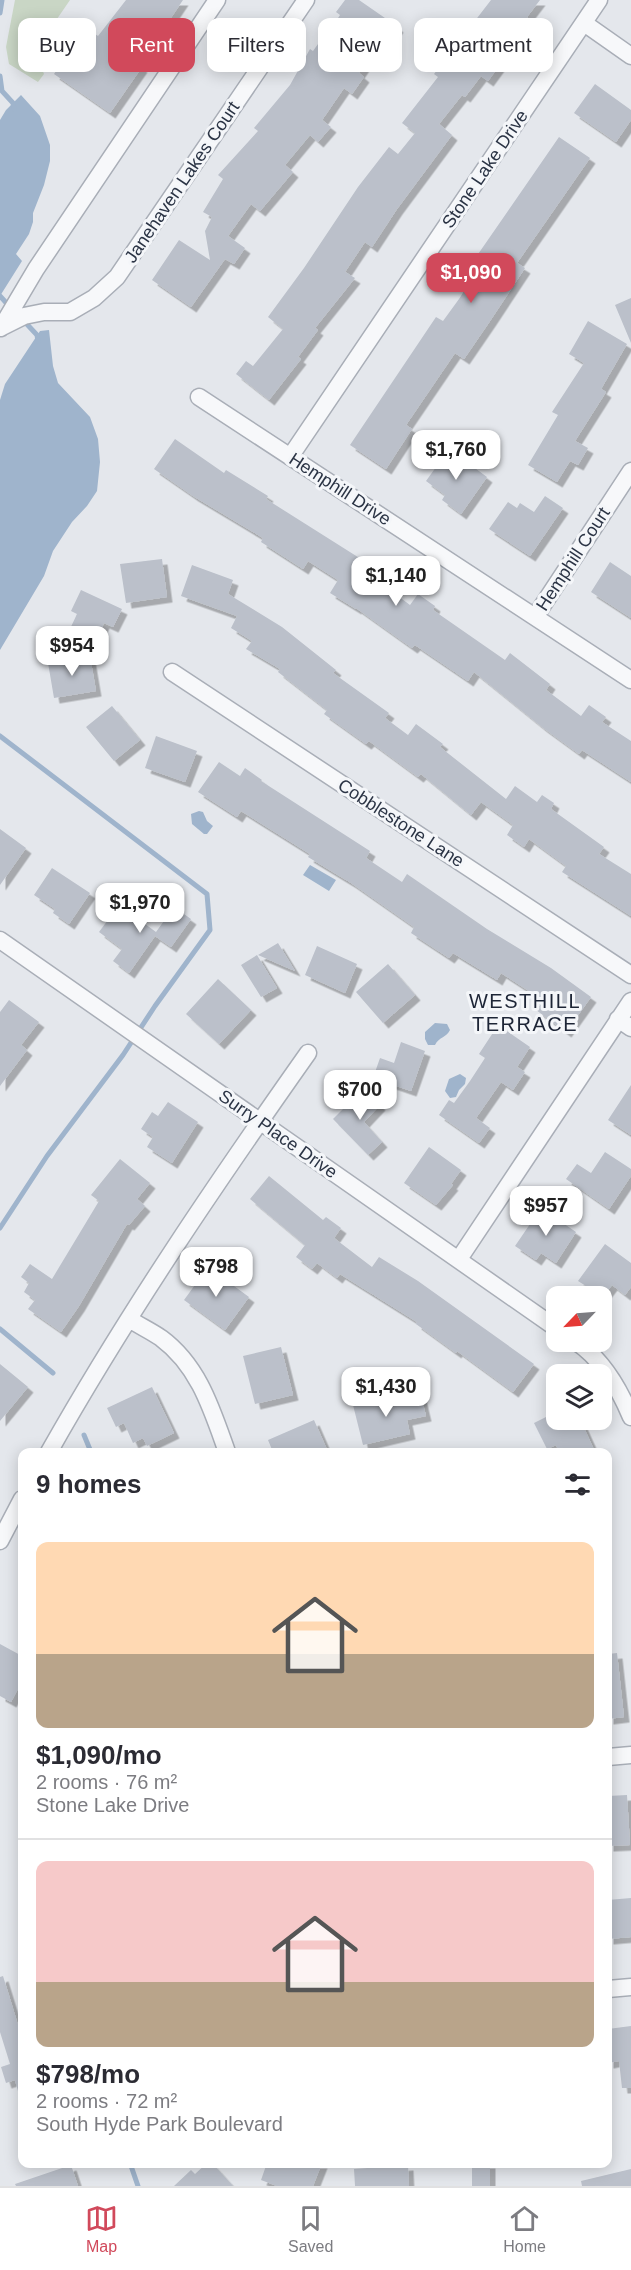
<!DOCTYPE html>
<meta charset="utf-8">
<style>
body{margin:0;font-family:Helvetica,sans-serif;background:#f7f7f7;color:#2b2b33;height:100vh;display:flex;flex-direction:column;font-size:22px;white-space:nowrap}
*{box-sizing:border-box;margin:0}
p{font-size:20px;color:#7c7c81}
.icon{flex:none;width:33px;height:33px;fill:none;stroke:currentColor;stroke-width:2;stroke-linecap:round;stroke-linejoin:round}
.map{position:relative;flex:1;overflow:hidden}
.panel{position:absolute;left:18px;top:1448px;width:594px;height:720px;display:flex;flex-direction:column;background:#fff;border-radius:12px;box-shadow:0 3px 15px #0003}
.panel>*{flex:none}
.guide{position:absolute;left:18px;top:18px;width:596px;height:54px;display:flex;gap:12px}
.needle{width:39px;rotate:245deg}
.tools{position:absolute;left:546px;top:1286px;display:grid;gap:12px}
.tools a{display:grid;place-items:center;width:66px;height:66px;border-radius:12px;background:#fff;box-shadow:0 3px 15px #0003;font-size:30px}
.price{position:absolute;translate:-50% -51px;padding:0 14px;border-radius:12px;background:#fff;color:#222;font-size:20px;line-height:39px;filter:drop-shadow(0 2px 3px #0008)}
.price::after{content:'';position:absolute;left:50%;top:36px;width:18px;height:14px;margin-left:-9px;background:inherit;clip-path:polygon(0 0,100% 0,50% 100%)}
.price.on{background:#d1495b;color:#fff}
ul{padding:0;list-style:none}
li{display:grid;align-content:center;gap:12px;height:318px;padding:0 18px}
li+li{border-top:2px solid #e1e1e2}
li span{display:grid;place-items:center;height:186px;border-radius:12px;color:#555}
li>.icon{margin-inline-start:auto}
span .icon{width:108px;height:108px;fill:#fffc;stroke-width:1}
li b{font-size:26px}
h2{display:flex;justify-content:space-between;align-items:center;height:72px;padding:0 18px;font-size:26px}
.tag{padding:0 21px;border-radius:12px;background:#fff;box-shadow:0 3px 15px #0003;font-size:21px;line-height:54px}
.tag.on{background:#d1495b;color:#fff}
.dock{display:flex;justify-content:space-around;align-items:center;height:84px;border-top:2px solid #e1e1e2;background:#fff;font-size:16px;color:#7c7c81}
.dock a{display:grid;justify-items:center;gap:3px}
.dock .on{color:#d1495b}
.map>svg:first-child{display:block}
</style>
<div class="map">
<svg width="631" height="2186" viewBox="0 0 631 2186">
<defs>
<filter id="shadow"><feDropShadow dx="5.5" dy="5.5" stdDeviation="0" flood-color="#0004"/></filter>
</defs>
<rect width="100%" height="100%" fill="#e4e7ec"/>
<!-- green -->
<path fill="#c9d6c5" d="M 15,0 L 70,0 L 35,51 L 44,74 L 38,82 L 9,64 L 6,47 Z"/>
<!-- water -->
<path fill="#9fb4cc" d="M 21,95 L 40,116 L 50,145 L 50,161 L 44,185 L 33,213 L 33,222 L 29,234 L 16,254 L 22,261 L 0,296 L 0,120 L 6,110 Z
M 49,330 L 53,366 L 58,383 L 90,417 L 98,439 L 100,462 L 97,491 L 87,506 L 72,522 L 53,551 L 44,576 L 0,650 L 0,400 L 5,384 L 40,331 Z
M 199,811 L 203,812 L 207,821 L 213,826 L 207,834 L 204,834 L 192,824 L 191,814 Z
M 310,865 L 336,880 L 329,891 L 303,875 Z
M 435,1023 L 447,1024 L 450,1030 C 447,1037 439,1037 435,1045 L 428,1045 L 425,1039 L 425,1032 Z
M 460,1074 L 466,1078 L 465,1084 L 459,1090 L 456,1097 L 450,1098 L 445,1091 L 449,1079 Z"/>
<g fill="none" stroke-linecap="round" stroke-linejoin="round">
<!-- stream -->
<path stroke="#9fb4cc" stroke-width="5" d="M 0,13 L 2,0
M 0,76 L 2,91 L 13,103 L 14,109
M 0,296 L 10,307
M 23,320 L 37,335 L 38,341
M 0,736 L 207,894 L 210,930 L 155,1006 L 123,1055 L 47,1156 L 0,1228
M 0,1329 L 53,1373
M 84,1435 L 91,1452
M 130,2163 L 138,2186"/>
</g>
<!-- building -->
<path fill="#bbc0ca" filter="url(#shadow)" d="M 126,0 L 183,0 L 139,65 L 142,67 L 110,113 L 54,74 L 86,28 L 98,36 Z
M 345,0 L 359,0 L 398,27 L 386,44 L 381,41 L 359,73 L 364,77 L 352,94 L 344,88 L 322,120 L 331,127 L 318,142 L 310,135 L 285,165 L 293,172 L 260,211 L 251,204 L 228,236 L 245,248 L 234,264 L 225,259 L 191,307 L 152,280 L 179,240 L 210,260 L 205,231 L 212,217 L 203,212 L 223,179 L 218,175 L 258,131 L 254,128 L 290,85 L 310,49 L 313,51 L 318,44 L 320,46 L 340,15 L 336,12 Z
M 491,0 L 540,0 L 527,17 L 530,20 L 493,62 L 499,66 L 488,81 L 481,76 L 465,97 L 462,95 L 439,124 L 452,135 L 397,209 L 372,247 L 365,242 L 345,272 L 355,278 L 315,328 L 318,330 L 298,357 L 301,359 L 269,400 L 236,374 L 246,361 L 253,366 L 283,329 L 268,317 L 304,268 L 358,187 L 389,147 L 398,154 L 415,133 L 402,123 L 438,77 L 434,74 Z
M 595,84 L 631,110 L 631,120 L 616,142 L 574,113 Z
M 559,137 L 590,158 L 517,263 L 525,268 L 490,321 L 464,359 L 455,353 L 406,425 L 412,429 L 386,469 L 350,445 L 436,317 L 443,321 L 459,299 L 481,265 L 474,260 Z
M 631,298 L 631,343 L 615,305 Z
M 588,321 L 627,344 L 601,389 L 606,392 L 575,441 L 588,448 L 578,465 L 570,461 L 557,482 L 528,465 L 558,415 L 552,412 L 584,363 L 569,354 Z
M 175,439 L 224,473 L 226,470 L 268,496 L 266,499 L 380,571 L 375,579 L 410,605 L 418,594 L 435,606 L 433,610 L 505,660 L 510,653 L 550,684 L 546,690 L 581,716 L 589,705 L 606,717 L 602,722 L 631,741 L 631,782 L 582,750 L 579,754 L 542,727 L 474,672 L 468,681 L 415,645 L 412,648 L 356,608 L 356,609 L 330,593 L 338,580 L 308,561 L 303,569 L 261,542 L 263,538 L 193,496 L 154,469 Z
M 449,449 L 487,477 L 461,514 L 442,500 L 445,495 L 426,481 Z
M 545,496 L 563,508 L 530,556 L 489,529 L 508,502 L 517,508 L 520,503 L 534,512 Z
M 162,559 L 167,597 L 126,603 L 120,564 Z
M 610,562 L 631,576 L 631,618 L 591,592 Z
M 192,565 L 233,580 L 228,594 L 282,627 L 336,670 L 333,673 L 389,713 L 385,718 L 408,735 L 416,724 L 443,744 L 440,747 L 506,799 L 515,786 L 537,802 L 542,795 L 554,803 L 551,809 L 604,847 L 599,854 L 631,874 L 631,916 L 562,872 L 566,866 L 529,839 L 524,847 L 507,835 L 513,825 L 481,802 L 471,815 L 421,774 L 418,777 L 369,741 L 366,744 L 324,714 L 327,710 L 278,672 L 280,669 L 246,649 L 252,641 L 231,628 L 237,616 L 181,596 Z
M 81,590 L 122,609 L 113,627 L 104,623 L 95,643 L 69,631 L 77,614 L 71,611 Z
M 90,656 L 96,691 L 54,698 L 48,663 Z
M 112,706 L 140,740 L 114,761 L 86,727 Z
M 156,736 L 197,751 L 185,782 L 145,768 Z
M 219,762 L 240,776 L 245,768 L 262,780 L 261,781 L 370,851 L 366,858 L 402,882 L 407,874 L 487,929 L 551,968 L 591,997 L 566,1032 L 536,1010 L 541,1004 L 530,996 L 532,993 L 501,973 L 497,980 L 453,953 L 449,958 L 411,933 L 414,927 L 351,883 L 308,857 L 310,854 L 241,811 L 237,817 L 198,792 Z
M 0,829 L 26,848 L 0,885 Z
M 52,868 L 90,893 L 69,924 L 53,913 L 55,909 L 34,895 Z
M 119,905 L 156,932 L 174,907 L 191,919 L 171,947 L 155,936 L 129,973 L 113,961 L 122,949 L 99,932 Z
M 278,943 L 295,971 L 258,955 Z
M 317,946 L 357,964 L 345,993 L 305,975 Z
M 257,955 L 277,988 L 261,997 L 241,965 Z
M 388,964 L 415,995 L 383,1023 L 356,992 Z
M 218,979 L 251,1010 L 219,1044 L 186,1014 Z
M 9,1000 L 39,1022 L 21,1045 L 27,1050 L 0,1086 L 0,1012 Z
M 498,1025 L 530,1047 L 517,1067 L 525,1072 L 513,1090 L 501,1082 L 476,1118 L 490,1128 L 479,1143 L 439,1115 L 449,1100 L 454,1103 L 470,1081 L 485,1058 L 479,1054 Z
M 401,1042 L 425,1051 L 411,1091 L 373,1078 L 380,1058 L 394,1063 Z
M 631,1085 L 631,1135 L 608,1120 Z
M 364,1088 L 380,1105 L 364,1122 L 382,1142 L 368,1155 L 333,1119 Z
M 168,1102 L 198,1122 L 172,1163 L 147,1147 L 153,1137 L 141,1129 L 152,1112 L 158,1116 Z
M 429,1147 L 461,1170 L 451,1184 L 453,1185 L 436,1205 L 404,1183 Z
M 605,1152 L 631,1169 L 631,1176 L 609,1209 L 566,1179 L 577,1164 L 591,1173 Z
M 120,1159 L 150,1183 L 137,1199 L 145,1206 L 129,1225 L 127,1224 L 79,1306 L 61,1332 L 28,1309 L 35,1300 L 24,1292 L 29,1283 L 21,1277 L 30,1264 L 52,1279 L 99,1201 L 91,1195 Z
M 269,1176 L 323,1220 L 326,1217 L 341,1228 L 334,1238 L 372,1267 L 379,1257 L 418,1281 L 534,1364 L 513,1392 L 457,1351 L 456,1353 L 416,1324 L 417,1322 L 340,1274 L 337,1278 L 317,1263 L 312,1269 L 296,1257 L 305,1245 L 250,1199 Z
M 541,1208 L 576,1232 L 556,1263 L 541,1253 L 536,1260 L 515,1246 Z
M 605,1244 L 631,1263 L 631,1287 L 625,1295 L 612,1285 L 602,1298 L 602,1296 L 578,1281 Z
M 208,1267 L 249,1297 L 225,1330 L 184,1300 Z
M 281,1347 L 293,1395 L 255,1404 L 243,1356 Z
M 0,1364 L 28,1387 L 0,1421 Z
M 152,1387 L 174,1433 L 147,1446 L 143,1438 L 133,1443 L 124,1423 L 116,1427 L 107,1408 Z
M 421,1395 L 426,1416 L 407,1420 L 410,1434 L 363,1445 L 352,1401 L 374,1396 L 376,1405 Z
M 556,1412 L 556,1419 L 580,1419 L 595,1452 L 559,1452 L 556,1445 L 547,1449 L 534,1423 Z
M 314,1420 L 328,1452 L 273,1452 L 268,1440 Z
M 0,1644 L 22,1656 L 22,1681 L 11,1702 L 0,1696 Z
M 617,1653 L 624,1717 L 608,1719 L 608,1654 Z
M 627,1795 L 630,1845 L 608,1846 L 608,1796 Z
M 631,1898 L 631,1937 L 608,1939 L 608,1900 Z
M 3,1976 L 22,2038 L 22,2094 L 19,2095 L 15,2080 L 6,2083 L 1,2067 L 10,2064 L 0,2032 L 0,1977 Z
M 631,2026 L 631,2088 L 622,2088 L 619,2061 L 608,2063 L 608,2029 Z
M 207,2163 L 212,2163 L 233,2186 L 174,2186 L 191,2170 L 195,2174 Z
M 267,2163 L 322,2163 L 313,2186 L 277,2186 L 261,2180 Z
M 472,2163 L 490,2163 L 490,2186 L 472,2186 Z
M 71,2165 L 78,2186 L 16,2186 L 15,2184 Z
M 408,2165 L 409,2186 L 355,2186 L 354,2169 Z
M 631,2169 L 631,2186 L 582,2186 L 581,2181 Z"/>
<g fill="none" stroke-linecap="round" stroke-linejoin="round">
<defs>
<path id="street" d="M 584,23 L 631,56
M 0,328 L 24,316 L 44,312 L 70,312 L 94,298 L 117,277 L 306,0
M 1,328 L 36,269 L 217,0
M 199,397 L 631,680
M 290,457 L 599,0
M 535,617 L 631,471
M 172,672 L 631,975
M 0,940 L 556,1328
M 618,1019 L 631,1028
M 459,1259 L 631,1001
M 129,1319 C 140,1326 151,1331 161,1338 C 199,1366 212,1410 227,1452
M 575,1341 C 601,1358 619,1388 631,1417
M 49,1452 C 127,1314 217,1182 308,1053
M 0,1541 L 22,1499
M 608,1757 L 631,1755
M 608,1989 L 631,1987"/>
</defs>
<!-- street casing -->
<use href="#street" stroke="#a9aeb7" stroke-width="19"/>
<!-- street -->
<use href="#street" stroke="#f7f8fa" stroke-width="16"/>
</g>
<g text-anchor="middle" stroke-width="6" stroke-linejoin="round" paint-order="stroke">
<!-- street labels -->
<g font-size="18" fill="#2b3445" stroke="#f4f6f9">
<text transform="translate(485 169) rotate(-56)" y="6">Stone Lake Drive</text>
<text transform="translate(182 182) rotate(-56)" y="6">Janehaven Lakes Court</text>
<text transform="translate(340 489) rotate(33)" y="6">Hemphill Drive</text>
<text transform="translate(573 559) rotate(-57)" y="6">Hemphill Court</text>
<text transform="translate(401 823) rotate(33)" y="6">Cobblestone Lane</text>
<text transform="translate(278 1134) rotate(35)" y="6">Surry Place Drive</text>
</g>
<!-- neighbourhood labels -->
<g font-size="20" letter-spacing="1.5" fill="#1d2536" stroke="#f4f6f9">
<text x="525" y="1008">WESTHILL<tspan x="525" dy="23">TERRACE</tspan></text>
</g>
</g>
</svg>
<div class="tools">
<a><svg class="needle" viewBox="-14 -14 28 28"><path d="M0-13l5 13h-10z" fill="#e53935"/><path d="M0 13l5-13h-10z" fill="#7c7c81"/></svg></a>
<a><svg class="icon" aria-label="layers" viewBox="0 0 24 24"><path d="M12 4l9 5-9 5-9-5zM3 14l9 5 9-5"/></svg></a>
</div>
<b class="price on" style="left:471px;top:304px">$1,090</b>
<b class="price" style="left:456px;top:481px">$1,760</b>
<b class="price" style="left:396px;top:607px">$1,140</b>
<b class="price" style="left:72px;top:677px">$954</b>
<b class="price" style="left:140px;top:934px">$1,970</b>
<b class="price" style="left:360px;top:1121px">$700</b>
<b class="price" style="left:546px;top:1237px">$957</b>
<b class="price" style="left:216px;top:1298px">$798</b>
<b class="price" style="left:386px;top:1418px">$1,430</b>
<div class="guide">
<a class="tag">Buy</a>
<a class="tag on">Rent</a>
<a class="tag">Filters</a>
<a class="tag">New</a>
<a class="tag">Apartment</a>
</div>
<section class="panel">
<h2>9 homes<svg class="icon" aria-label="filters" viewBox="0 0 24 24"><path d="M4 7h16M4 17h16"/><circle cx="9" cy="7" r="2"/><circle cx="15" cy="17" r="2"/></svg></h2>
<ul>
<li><span style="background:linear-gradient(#ffd9b3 60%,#b9a48a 0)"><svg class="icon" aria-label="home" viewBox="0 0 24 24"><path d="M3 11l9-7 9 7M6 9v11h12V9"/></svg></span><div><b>$1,090/mo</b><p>2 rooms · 76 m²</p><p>Stone Lake Drive</p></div></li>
<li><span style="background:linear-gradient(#f6c9c9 65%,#b9a48a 0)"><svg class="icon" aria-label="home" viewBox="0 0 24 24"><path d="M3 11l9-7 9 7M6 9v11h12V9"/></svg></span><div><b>$798/mo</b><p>2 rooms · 72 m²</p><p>South Hyde Park Boulevard</p></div></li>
</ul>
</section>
</div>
<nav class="dock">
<a class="on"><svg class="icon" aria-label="map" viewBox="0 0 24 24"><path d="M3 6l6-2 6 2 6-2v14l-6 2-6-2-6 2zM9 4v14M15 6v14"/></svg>Map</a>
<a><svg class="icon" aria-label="saved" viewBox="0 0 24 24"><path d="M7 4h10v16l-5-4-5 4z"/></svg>Saved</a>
<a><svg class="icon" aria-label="home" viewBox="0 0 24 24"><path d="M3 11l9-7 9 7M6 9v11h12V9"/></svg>Home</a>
</nav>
